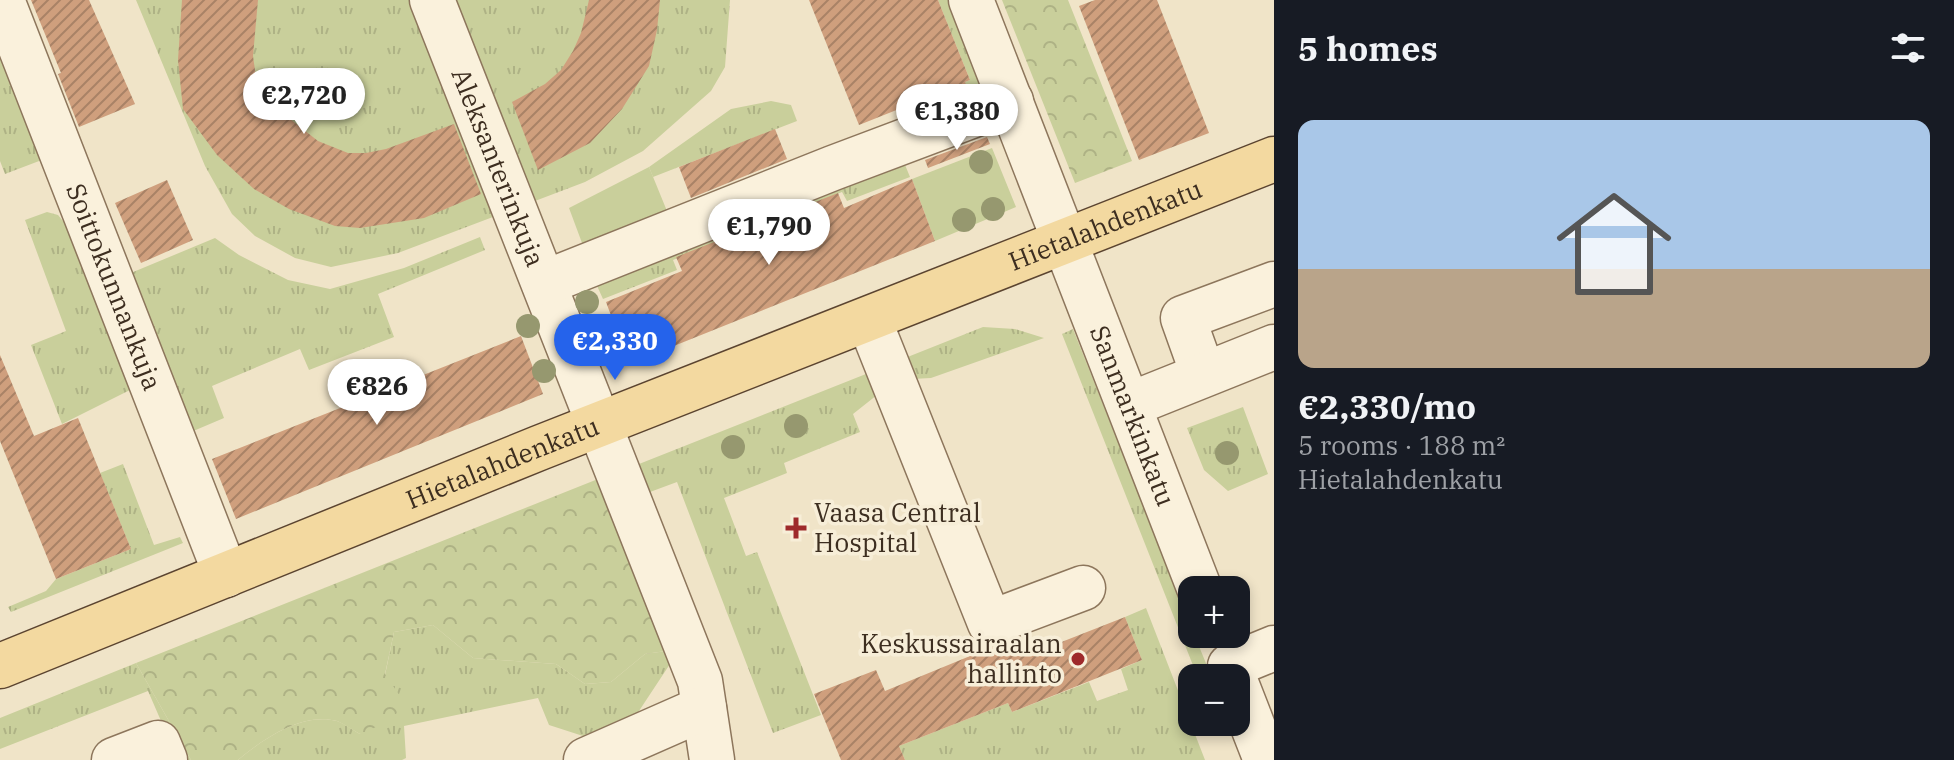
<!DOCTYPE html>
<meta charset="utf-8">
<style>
body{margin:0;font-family:"IBM Plex Serif",serif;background:#20242c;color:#f1f3f6;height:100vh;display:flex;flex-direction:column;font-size:30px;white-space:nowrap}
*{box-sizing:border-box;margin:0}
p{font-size:26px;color:#9ea1a6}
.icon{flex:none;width:44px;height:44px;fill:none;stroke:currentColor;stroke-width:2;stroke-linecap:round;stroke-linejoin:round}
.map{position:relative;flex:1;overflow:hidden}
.drawer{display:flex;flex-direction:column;background:#171b24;width:680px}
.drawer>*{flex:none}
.fabs{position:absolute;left:1178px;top:576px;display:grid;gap:16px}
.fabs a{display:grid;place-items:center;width:72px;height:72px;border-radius:16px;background:#171b24;box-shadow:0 4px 12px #0003;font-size:40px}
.price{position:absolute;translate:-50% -68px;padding:0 18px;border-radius:28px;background:#fff;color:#222;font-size:26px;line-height:52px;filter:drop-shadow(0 2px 4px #0008)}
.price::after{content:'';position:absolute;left:50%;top:48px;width:24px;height:18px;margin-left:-12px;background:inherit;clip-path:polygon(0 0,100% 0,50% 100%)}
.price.current{background:#2563eb;color:#fff}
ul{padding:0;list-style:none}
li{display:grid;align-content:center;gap:16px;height:424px;padding:0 24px}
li+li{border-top:2px solid #363941}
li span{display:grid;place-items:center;height:248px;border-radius:16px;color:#555}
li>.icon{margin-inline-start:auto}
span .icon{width:144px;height:144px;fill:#fffc;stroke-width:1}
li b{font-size:34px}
h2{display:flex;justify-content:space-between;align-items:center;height:96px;padding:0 24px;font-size:34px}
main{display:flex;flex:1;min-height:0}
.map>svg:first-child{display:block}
</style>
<main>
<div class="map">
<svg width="1274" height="760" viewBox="0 0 1274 760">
<defs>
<pattern id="grass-tufts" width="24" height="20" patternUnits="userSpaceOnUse" patternTransform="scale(2)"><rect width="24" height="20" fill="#c9cf9b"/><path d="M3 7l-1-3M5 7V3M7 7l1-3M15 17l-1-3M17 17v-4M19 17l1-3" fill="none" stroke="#aeb285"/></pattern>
<pattern id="forest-crowns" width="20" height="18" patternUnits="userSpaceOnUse" patternTransform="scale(2)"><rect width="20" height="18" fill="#c9cf9b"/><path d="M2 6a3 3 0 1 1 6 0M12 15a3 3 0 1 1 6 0" fill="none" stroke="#aeb285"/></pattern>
<pattern id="building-hatch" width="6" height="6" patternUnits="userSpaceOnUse" patternTransform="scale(2)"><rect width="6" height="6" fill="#cf9f7d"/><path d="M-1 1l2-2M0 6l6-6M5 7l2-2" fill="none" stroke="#a98266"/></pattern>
</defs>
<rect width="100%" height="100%" fill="#f0e4c8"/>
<!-- grass -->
<path fill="url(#grass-tufts)" d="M 136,0 L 730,0 L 725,67 L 711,91 L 643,151 L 585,182 L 398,253 L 331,267 L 295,258 L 255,236 L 232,214 L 205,166 Z
M 938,0 L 954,0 L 992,92 L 915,124 L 906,106 L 970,80 Z
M 0,14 L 47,158 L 5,174 L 0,161 Z
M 771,101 L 791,105 L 797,121 L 653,177 L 649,167 L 731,109 Z
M 901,155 L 910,177 L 847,201 L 842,192 L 673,260 L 677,270 L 603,299 L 593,277 Z
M 47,212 L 58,215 L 73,233 L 132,389 L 62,424 L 31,345 L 66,331 L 25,220 Z
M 480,237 L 485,250 L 378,294 L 394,337 L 309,370 L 300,349 L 212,386 L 224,418 L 191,432 L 126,275 L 215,238 L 239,255 L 288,280 L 330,289 L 404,268 Z
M 983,327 L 1015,329 L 1044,338 L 931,378 L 912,379 L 900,360 Z
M 1073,329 L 1192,628 L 1192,634 L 1194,634 L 1212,678 L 1198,678 L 1062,334 Z
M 876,370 L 882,391 L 853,414 L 860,432 L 784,463 L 787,473 L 724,498 L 746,556 L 757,552 L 821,715 L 773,733 L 677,482 L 650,492 L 639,464 Z
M 1243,407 L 1268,474 L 1228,491 L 1204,470 L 1187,428 Z
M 123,464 L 154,545 L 180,537 L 183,543 L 11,612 L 8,607 L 46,591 L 56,579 L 131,549 L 100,473 Z
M 1146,608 L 1205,760 L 905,760 L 899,746 L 1008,703 L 1012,712 L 1089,682 L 1097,701 L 1128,690 L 1121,669 L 1142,660 L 1125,617 Z
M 433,625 L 473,658 L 556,664 L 585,684 L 611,682 L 645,654 L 666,651 L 670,664 L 637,714 L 583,736 L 549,725 L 538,698 L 404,726 L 406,758 L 402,760 L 238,760 C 263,739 302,712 337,721 C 345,724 353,730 360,734 L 385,675 L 394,632 Z
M 136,663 L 191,760 L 178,760 L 148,691 L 0,749 L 0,718 Z"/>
<!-- forest -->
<path fill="url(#forest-crowns)" d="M 1002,0 L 1068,0 L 1132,161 L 1075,183 Z
M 603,477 L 666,651 L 645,654 L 611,682 L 585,684 L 556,664 L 473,658 L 433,625 L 394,632 L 385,674 L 404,702 L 392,720 L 360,734 C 353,730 344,724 337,721 C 302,712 263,739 238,760 L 191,760 L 136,663 Z"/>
<!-- green -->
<path fill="#c9cf9b" d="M 992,148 L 1016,207 L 935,241 L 912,179 Z
M 649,167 L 669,216 L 585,251 L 569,208 Z"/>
<!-- building -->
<path fill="url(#building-hatch)" d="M 31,0 L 89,0 L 135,104 L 79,127 L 58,74 L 61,73 Z
M 182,0 L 258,0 L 253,56 L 257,84 L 276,108 L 318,141 L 348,153 L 366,153 L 386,149 L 454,124 L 481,194 L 424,218 L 360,228 L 335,226 L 289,209 L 254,189 L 217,155 L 183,109 L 178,60 Z
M 589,0 L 660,0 L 657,30 L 649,66 L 622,109 L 590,143 L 538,170 L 512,102 L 545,84 L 561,70 L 573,51 L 581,33 Z
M 809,0 L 938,0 L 970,80 L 965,82 L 968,90 L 907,114 L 904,107 L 859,125 Z
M 1095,0 L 1157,0 L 1209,133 L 1139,160 L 1079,6 Z
M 775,129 L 787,159 L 691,198 L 679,167 Z
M 987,137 L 990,144 L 928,168 L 925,160 Z
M 912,179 L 935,241 L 629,364 L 606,302 L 682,271 L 676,257 L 838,193 L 844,208 Z
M 167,180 L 193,240 L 141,263 L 115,203 Z
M 521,336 L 543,394 L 236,519 L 212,459 Z
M 0,355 L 34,436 L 78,418 L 131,549 L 56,579 L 0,441 Z
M 1125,617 L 1142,660 L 1012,712 L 1008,703 L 899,746 L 905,760 L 841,760 L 814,694 L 876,670 L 885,691 L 992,647 L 996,655 L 1027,643 L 1031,654 Z"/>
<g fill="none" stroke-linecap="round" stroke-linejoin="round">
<defs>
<g id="minor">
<path id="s1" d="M 2,0 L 226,575"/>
<path id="s2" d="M 432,0 L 700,681 L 712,760"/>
<path id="s3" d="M 971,0 L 1200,590"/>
<path d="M 544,283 L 833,168 L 1011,101"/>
<path d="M 869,320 L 990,623 L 1083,588"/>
<path d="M 1203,374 L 1183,318 L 1274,284"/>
<path d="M 1129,405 L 1274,347"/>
<path d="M 1230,666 L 1274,648"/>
<path d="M 1236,683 L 1266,760"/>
<path d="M 114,760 L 158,743 L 165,760"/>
<path d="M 586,760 L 704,708"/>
</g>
<g id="major">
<path id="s4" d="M 0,666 L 539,448 L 1274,159"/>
</g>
</defs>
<!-- minor casing -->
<use href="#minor" stroke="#8d765c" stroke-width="47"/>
<!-- major casing -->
<use href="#major" stroke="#5b4430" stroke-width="47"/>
<!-- minor -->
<use href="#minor" stroke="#faf1dc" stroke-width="44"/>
<!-- major -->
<use href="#major" stroke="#f3d9a0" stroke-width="44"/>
</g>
<!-- trees -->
<g fill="#96986f">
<circle cx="981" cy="162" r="12"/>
<circle cx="993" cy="209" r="12"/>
<circle cx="964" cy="220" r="12"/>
<circle cx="587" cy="302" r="12"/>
<circle cx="528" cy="326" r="12"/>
<circle cx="605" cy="348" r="12"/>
<circle cx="544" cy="371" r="12"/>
<circle cx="796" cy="426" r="12"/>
<circle cx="733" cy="447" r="12"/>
<circle cx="1227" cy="453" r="12"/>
</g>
<!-- markers -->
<g fill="#9e2a2b" stroke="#f7eed8" stroke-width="3">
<path d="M792 516h8v8h8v8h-8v8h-8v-8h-8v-8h8z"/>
<circle cx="1078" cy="659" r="8"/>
</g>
<g text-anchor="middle" stroke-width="7" stroke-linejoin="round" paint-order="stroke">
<!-- street labels -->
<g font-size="26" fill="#3d2e20" stroke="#f7eed8">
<text dy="9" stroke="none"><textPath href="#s2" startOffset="180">Aleksanterinkuja</textPath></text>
<text dy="9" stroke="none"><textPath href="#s4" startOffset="1190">Hietalahdenkatu</textPath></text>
<text dy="9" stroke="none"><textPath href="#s1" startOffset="308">Soittokunnankuja</textPath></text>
<text dy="9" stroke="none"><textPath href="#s3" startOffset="446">Sanmarkinkatu</textPath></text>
<text dy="9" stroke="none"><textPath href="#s4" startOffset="542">Hietalahdenkatu</textPath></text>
</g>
<!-- poi labels -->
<g font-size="26" fill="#3d2e20" stroke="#f7eed8" text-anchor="start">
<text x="814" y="522">Vaasa Central<tspan x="814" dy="30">Hospital</tspan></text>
<text x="1062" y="653" text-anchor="end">Keskussairaalan<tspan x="1062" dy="30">hallinto</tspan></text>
</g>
</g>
</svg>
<div class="fabs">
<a>+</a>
<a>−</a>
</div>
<b class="price" style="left:304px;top:136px">€2,720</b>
<b class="price" style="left:957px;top:152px">€1,380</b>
<b class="price" style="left:769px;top:267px">€1,790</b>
<b class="price current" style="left:615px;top:382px">€2,330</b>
<b class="price" style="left:377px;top:427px">€826</b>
</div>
<section class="drawer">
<h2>5 homes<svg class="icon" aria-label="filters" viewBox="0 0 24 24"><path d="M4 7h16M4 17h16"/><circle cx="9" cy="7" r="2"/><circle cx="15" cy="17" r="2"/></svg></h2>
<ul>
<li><span style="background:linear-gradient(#a9c7e8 60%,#b9a48a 0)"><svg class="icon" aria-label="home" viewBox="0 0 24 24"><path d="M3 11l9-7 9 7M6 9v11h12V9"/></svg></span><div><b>€2,330/mo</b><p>5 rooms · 188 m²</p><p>Hietalahdenkatu</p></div></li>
</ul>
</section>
</main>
